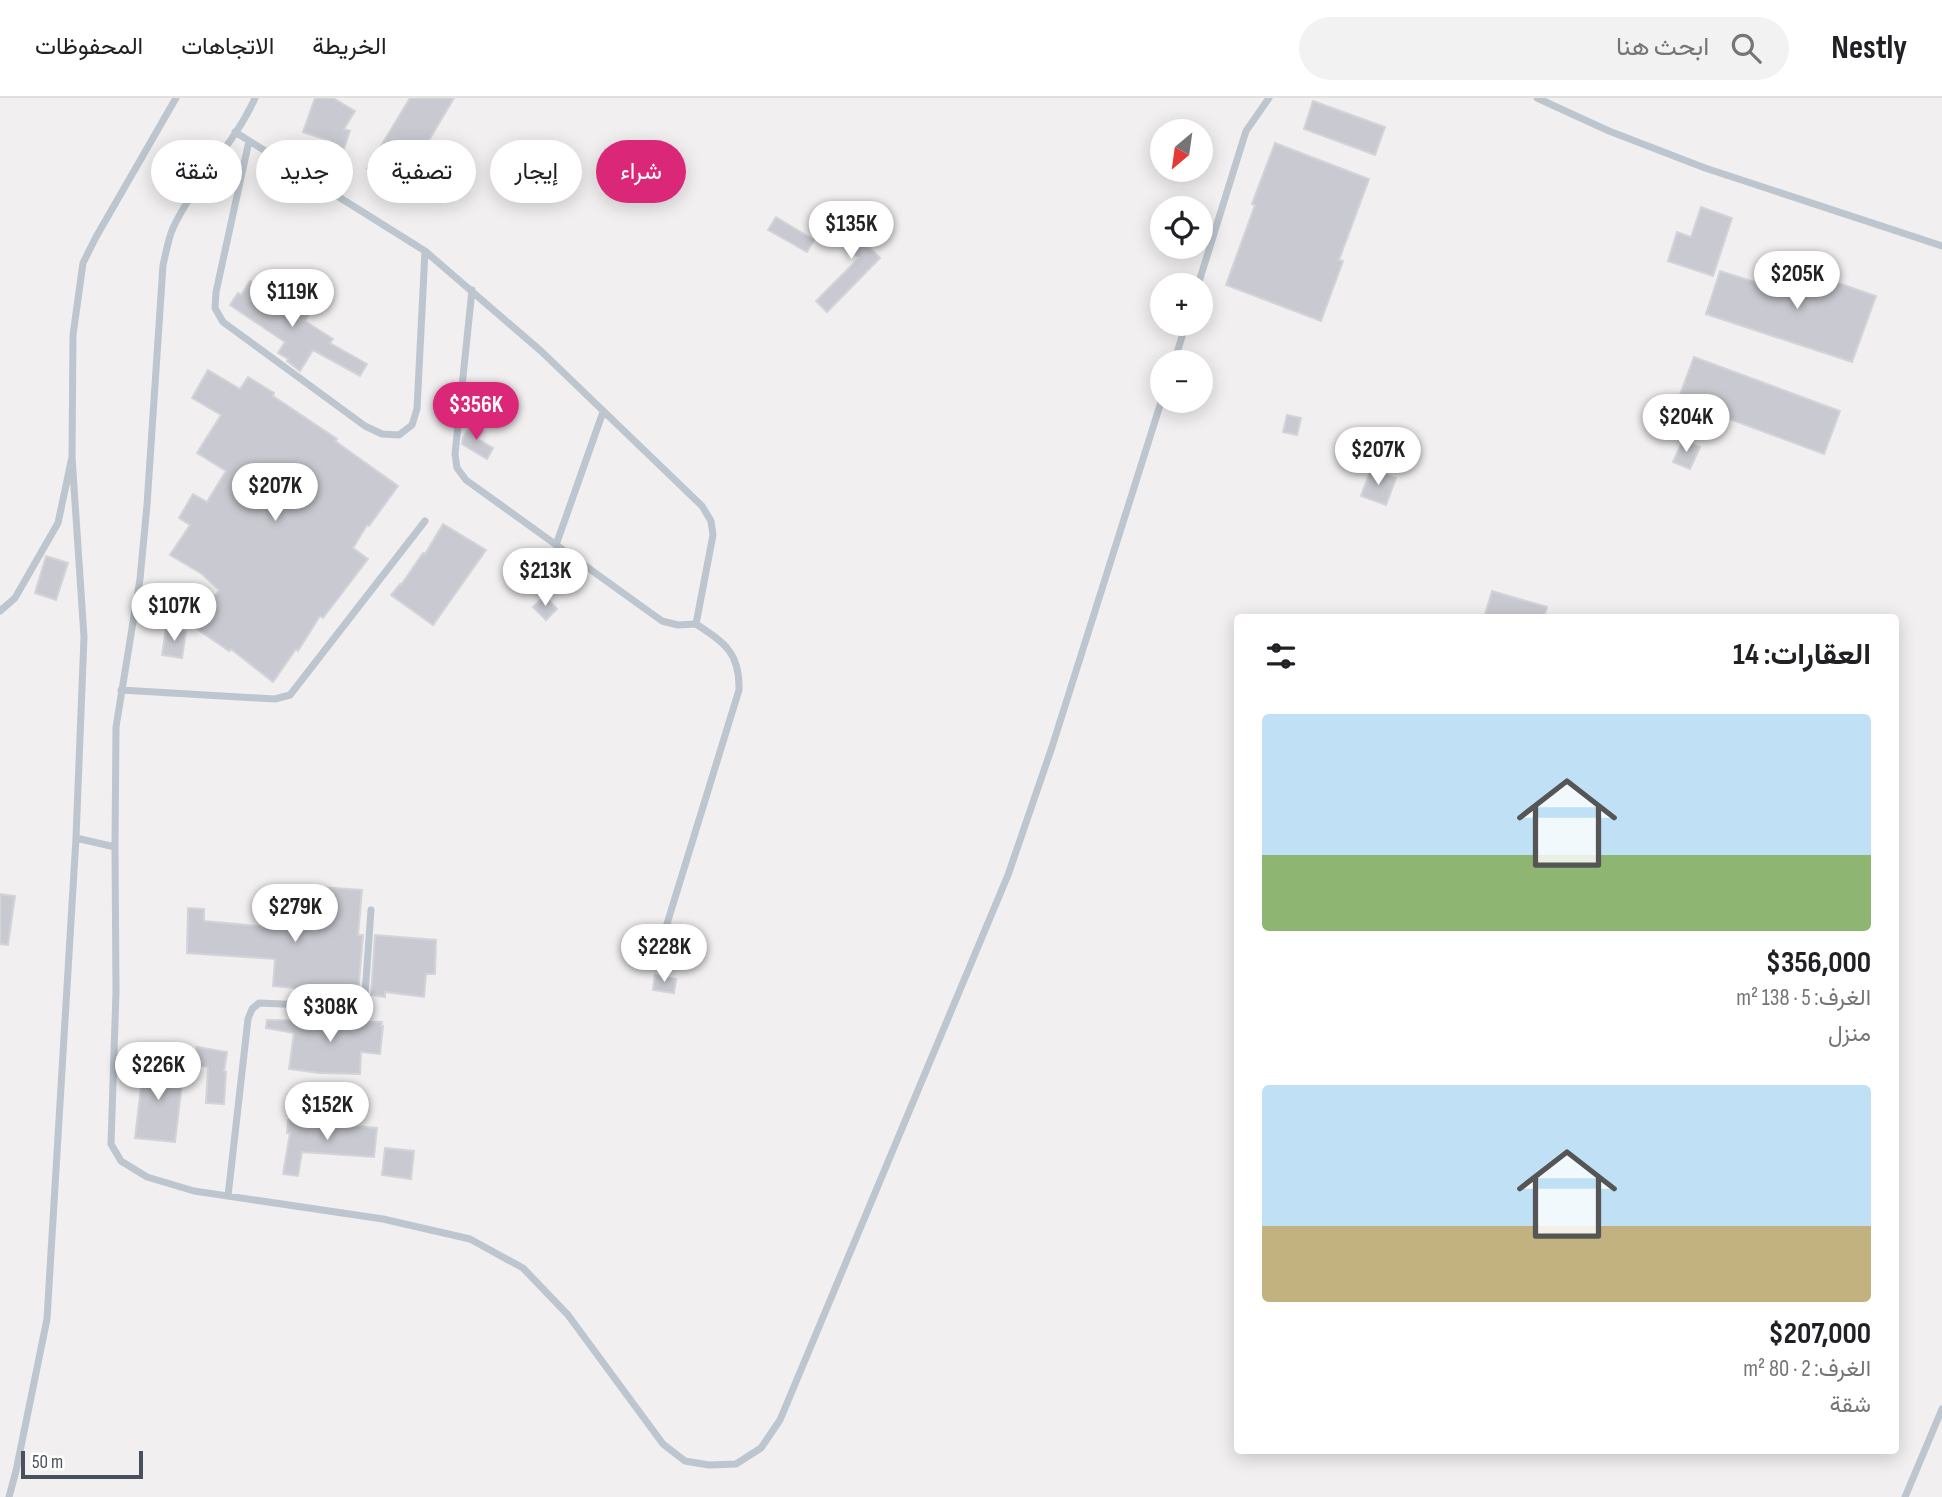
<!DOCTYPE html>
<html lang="ar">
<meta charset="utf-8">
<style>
body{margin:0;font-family:"Sofia Sans Condensed",Vazirmatn,sans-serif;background:#f2f2f2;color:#202124;direction:rtl;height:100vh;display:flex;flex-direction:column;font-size:26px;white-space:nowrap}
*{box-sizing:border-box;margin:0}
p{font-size:23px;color:#757577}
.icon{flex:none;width:38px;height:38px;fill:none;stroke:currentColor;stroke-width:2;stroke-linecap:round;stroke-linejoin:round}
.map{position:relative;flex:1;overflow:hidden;direction:ltr}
.side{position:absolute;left:1234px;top:516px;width:665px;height:840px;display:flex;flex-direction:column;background:#fff;border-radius:7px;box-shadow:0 4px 18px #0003;direction:rtl}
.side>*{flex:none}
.banner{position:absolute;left:21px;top:42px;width:665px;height:63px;direction:rtl;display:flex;gap:14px}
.needle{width:46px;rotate:209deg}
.controls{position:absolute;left:1150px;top:21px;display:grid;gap:14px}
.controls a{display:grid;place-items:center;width:63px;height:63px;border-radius:50%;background:#fff;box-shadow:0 4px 18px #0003;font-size:35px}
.scale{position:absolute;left:21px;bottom:18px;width:122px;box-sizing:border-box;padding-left:7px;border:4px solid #47505c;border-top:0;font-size:19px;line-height:24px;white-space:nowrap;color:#47505c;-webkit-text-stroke:5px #fff;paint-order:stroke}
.price{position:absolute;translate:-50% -60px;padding:0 16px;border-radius:24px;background:#fff;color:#222;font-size:23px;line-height:46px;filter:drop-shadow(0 2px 4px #0008)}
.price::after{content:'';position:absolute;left:50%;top:42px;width:21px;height:16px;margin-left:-10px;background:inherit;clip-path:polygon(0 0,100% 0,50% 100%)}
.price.selected{background:#db2777;color:#fff}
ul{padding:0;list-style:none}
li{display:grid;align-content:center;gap:14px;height:371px;padding:0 28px}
li span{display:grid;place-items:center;height:217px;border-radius:7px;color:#555}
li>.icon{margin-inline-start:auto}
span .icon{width:126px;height:126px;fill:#fffc;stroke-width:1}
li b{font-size:30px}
h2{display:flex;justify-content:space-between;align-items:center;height:84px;padding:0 28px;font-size:30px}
.chip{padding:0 24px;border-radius:32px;background:#fff;box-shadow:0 4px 18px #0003;font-size:24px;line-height:63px}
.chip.selected{background:#db2777;color:#fff}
header{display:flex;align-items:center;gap:42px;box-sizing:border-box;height:98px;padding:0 35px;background:#fff;border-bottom:2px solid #e0e0e0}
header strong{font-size:33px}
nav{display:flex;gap:38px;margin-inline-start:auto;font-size:24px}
.search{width:490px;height:63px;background:#f2f2f2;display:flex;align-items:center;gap:18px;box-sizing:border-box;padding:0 24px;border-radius:38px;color:#757577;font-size:26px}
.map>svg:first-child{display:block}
</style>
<header>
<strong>Nestly</strong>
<div class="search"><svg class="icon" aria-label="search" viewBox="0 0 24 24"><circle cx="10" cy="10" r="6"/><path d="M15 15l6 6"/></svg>ابحث هنا</div>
<nav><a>الخريطة</a><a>الاتجاهات</a><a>المحفوظات</a></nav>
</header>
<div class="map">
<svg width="1942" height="1399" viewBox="0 0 1942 1399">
<rect width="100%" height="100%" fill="#f1efef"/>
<!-- building -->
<path fill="#c9cad1" stroke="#d3d4da" stroke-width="2" d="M 315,0 L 333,0 L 355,13 L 344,31 L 350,33 L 343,53 L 329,48 L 330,43 L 303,34 Z
M 410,0 L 454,0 L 400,91 L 367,71 Z
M 1313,3 L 1385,29 L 1375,57 L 1304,31 Z
M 1275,45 L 1369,81 L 1339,162 L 1343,163 L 1321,223 L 1226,187 L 1255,107 L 1252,106 Z
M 1701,109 L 1732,120 L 1713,178 L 1668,163 L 1677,134 L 1691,139 Z
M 855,117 L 876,136 L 866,146 L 880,160 L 827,214 L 816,203 L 859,160 L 835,139 Z
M 776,119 L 814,142 L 807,154 L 768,132 Z
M 1795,170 L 1876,198 L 1852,264 L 1706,216 L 1720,173 L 1774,190 L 1778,178 L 1791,183 Z
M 250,183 L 282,205 L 286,200 L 309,216 L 305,223 L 333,241 L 330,245 L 367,266 L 360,278 L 313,252 L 300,273 L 287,263 L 288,261 L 278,255 L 285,244 L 230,207 L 238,195 L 241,197 Z
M 1694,259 L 1840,313 L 1824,356 L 1678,302 Z
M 208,272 L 240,291 L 248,279 L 274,295 L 273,298 L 337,341 L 335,343 L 398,388 L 369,428 L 367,427 L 353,450 L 368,461 L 323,520 L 320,518 L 298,553 L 296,551 L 273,584 L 231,551 L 229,553 L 194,529 L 219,492 L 202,476 L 170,457 L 190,427 L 179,420 L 193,396 L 207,404 L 226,373 L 197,355 L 221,317 L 192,300 Z
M 1287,317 L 1301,320 L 1297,337 L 1283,334 Z
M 471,326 L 483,333 L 478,341 L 493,350 L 487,361 L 462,346 L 463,340 Z
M 1683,342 L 1700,349 L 1690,371 L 1673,364 Z
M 1371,371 L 1396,380 L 1386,407 L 1361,398 Z
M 443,426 L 486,452 L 433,527 L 391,497 L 400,486 L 401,487 L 423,455 L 425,456 Z
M 46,458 L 68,465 L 56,502 L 35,495 Z
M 1492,493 L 1547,509 L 1544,520 L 1484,520 Z
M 545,498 L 557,511 L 546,522 L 533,509 Z
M 166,530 L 186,533 L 182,560 L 162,557 Z
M 319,789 L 362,792 L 358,837 L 363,837 L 358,896 L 273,888 L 275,861 L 187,855 L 188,810 L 204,811 L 204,823 L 316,833 Z
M 0,796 L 15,798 L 8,847 L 0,846 Z
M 375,837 L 436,842 L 435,876 L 426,876 L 424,899 L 385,894 L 385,899 L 371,897 Z
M 655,877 L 676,881 L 674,895 L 653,892 Z
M 267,922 L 382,924 L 381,928 L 383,928 L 380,956 L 361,954 L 360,976 L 319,975 L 289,971 L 294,935 L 266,930 Z
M 197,949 L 227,954 L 224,974 L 226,974 L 224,1006 L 206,1005 L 208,969 L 194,967 Z
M 145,955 L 160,957 L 158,973 L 183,976 L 175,1044 L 135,1040 Z
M 288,1022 L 377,1030 L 374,1059 L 302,1054 L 298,1078 L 283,1076 L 290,1035 L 287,1035 Z
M 385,1050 L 414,1053 L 411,1081 L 382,1077 Z"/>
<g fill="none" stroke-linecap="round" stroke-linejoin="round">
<!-- lane -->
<path stroke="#bdc5ce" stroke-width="7" d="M 1537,0 L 1609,33 L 1705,70 L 1942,148
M 235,34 L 425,153 L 541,253 L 702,408 L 711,423 L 713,437 L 696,526 C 725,545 740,555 739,592 L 658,855
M 249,43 L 216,194 L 215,210 L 223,224 L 365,328 L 382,336 L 399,337 L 412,327 L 417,311 L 425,153
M 1198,187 L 1246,33 L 1269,0
M 472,192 L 455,356 L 457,370 L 466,382 L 662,523 L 678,527 L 696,526
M 1174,264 L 1186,226
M 72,359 L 84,539 L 76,740 L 115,749 L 116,894 L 111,1046 L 121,1063 L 147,1079 L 194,1093 L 383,1121 L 470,1141 L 523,1170 L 568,1217 L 663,1346 L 685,1363 L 709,1367 L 736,1366 L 761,1350 L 780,1322 L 1008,777 L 1052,649 L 1162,301
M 556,447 L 603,314
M 0,513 L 15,500 L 58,425 L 72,359 L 73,237 L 83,165 L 96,139 L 176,0
M 121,592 L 275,601 L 290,597 L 425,423
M 115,749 L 116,629 L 140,481 L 147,407 L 163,167 C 166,155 168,141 173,130 C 195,83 234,47 255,0
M 228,1098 L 248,921 L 252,911 L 259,905 L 352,909 L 360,904 L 365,896 L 371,812
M 9,1399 L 16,1373 L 47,1221 L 76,740
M 1905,1399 L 1942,1311"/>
</g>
</svg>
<div class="controls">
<a><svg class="needle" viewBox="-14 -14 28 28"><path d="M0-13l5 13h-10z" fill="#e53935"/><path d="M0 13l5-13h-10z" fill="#757577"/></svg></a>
<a><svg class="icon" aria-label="locate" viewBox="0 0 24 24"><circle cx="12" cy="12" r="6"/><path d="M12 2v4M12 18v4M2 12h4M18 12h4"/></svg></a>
<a>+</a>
<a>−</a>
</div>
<div class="scale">50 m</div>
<b class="price" style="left:851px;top:163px">$135K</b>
<b class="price" style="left:1797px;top:213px">$205K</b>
<b class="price" style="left:292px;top:231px">$119K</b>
<b class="price selected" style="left:476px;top:344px">$356K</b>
<b class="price" style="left:1686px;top:356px">$204K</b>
<b class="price" style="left:1378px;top:389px">$207K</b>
<b class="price" style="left:275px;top:425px">$207K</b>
<b class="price" style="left:545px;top:510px">$213K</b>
<b class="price" style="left:174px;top:545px">$107K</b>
<b class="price" style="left:295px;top:846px">$279K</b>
<b class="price" style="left:664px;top:886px">$228K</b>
<b class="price" style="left:330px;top:946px">$308K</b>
<b class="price" style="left:158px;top:1004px">$226K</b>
<b class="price" style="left:327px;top:1044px">$152K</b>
<div class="banner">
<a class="chip selected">شراء</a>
<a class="chip">إيجار</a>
<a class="chip">تصفية</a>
<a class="chip">جديد</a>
<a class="chip">شقة</a>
</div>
<section class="side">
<h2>العقارات: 14<svg class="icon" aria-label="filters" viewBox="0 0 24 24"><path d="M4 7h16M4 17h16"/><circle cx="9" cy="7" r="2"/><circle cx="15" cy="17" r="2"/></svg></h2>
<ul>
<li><span style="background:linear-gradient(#bfe0f5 65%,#8fb573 0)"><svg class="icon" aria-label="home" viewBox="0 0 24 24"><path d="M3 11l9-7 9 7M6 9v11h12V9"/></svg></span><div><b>$356,000</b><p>الغرف: 5 · 138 m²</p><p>منزل</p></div></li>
<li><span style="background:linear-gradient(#bfe0f5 65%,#c2b280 0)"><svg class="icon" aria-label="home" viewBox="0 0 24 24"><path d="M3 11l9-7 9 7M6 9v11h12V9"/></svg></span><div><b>$207,000</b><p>الغرف: 2 · 80 m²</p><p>شقة</p></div></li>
</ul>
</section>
</div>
